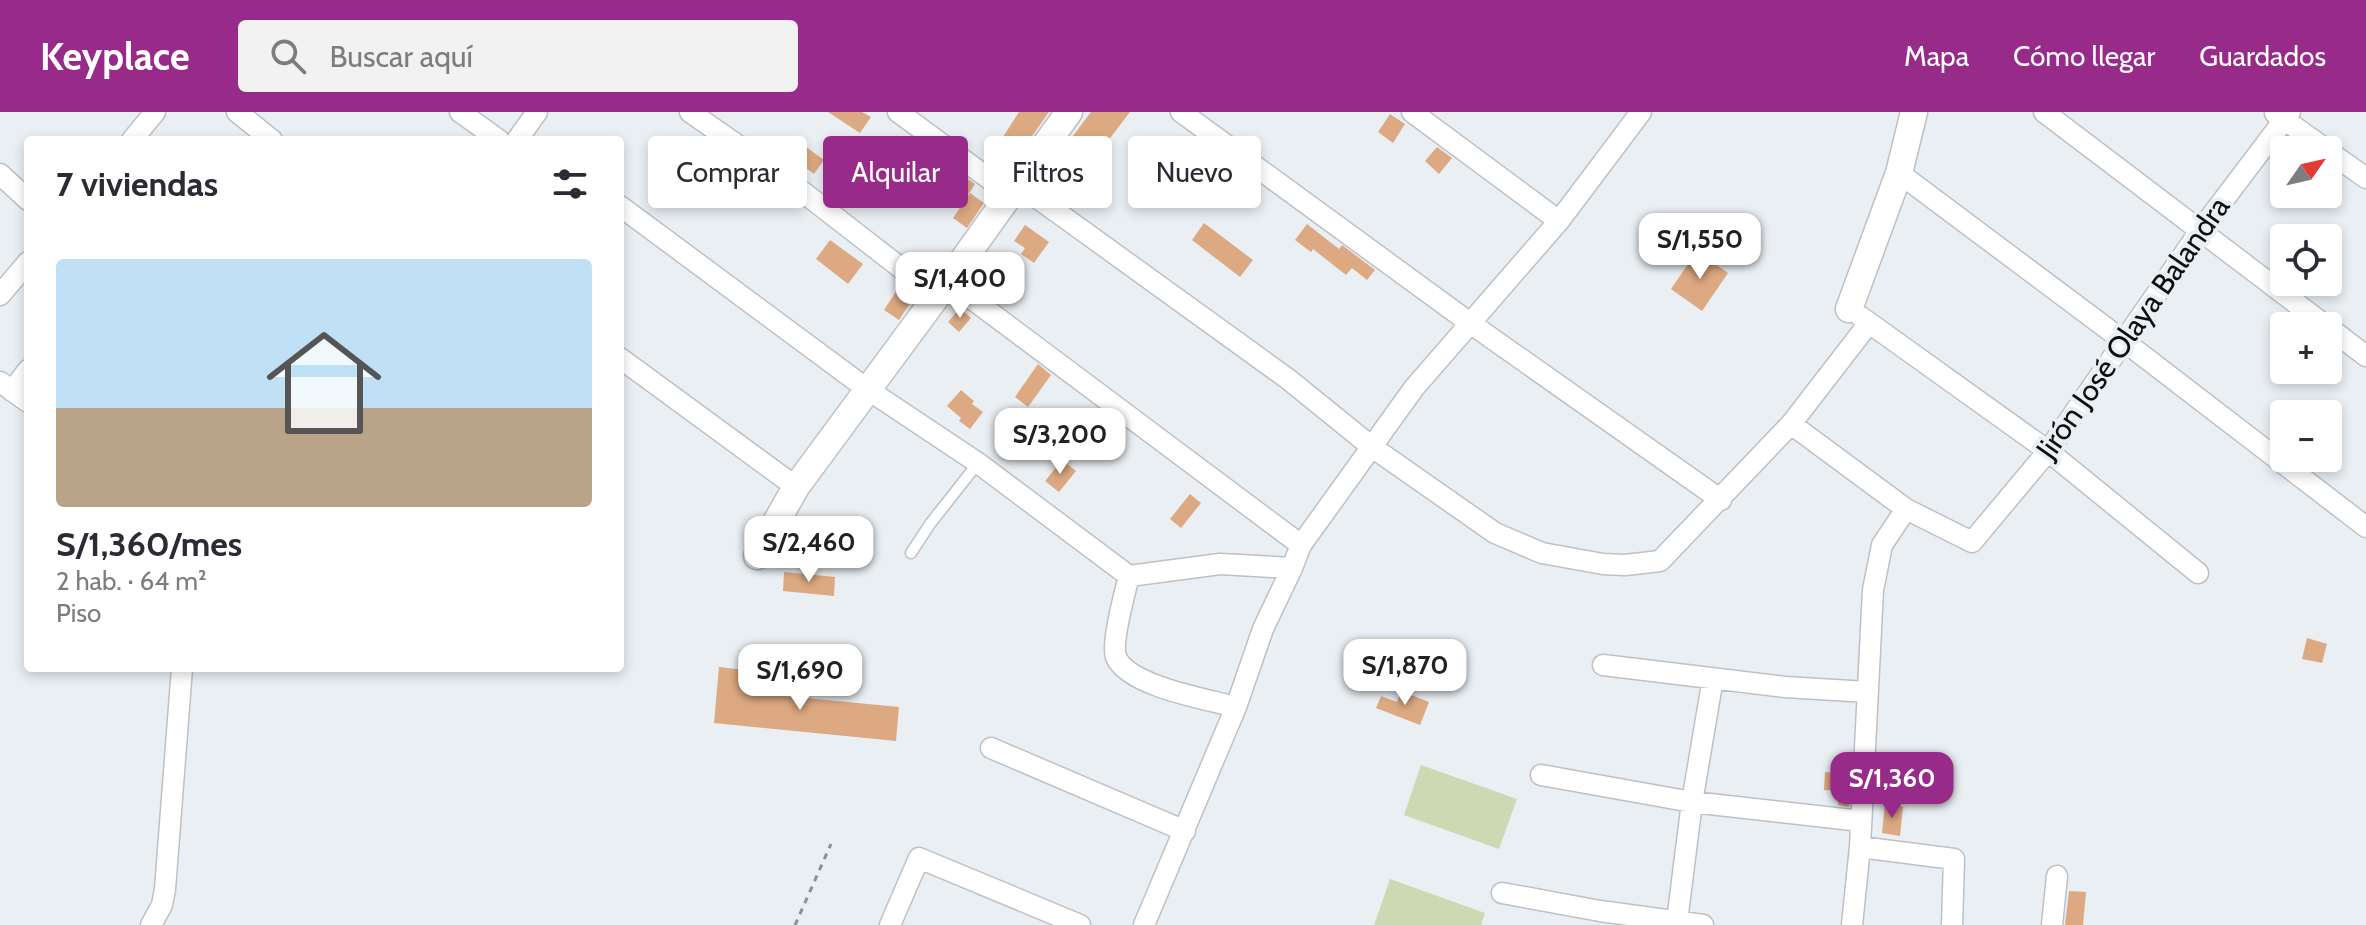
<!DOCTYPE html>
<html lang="es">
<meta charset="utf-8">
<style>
body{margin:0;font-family:Cabin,sans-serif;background:#f2f2f3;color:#2b2b33;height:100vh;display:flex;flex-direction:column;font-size:30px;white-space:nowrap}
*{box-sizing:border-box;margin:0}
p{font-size:26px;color:#7c7c81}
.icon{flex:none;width:44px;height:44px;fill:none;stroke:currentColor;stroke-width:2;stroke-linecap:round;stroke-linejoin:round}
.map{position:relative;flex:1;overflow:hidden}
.panel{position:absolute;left:24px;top:24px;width:600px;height:536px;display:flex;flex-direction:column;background:#fff;border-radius:8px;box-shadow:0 4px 12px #0003}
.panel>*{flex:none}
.hud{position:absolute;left:648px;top:24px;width:760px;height:72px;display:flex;gap:16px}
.needle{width:52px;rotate:56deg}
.fabs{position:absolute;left:2270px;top:24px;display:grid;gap:16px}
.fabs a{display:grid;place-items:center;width:72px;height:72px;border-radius:8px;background:#fff;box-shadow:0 4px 12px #0003;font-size:40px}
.price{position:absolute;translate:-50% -68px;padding:0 18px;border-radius:16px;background:#fff;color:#222;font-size:26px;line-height:52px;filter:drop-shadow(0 2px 4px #0008)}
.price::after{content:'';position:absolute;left:50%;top:48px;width:24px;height:18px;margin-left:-12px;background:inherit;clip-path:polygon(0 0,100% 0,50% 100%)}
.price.current{background:#982a8a;color:#fff}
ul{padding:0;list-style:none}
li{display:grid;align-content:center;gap:16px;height:424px;padding:0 32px}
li+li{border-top:2px solid #e1e1e2}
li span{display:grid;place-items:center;height:248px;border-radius:8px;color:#555}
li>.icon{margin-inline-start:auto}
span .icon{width:144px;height:144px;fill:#fffc;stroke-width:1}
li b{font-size:34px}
h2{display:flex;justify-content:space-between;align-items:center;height:96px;padding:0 32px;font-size:34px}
.pill{padding:0 28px;border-radius:8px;background:#fff;box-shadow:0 4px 12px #0003;font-size:28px;line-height:72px}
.pill.current{background:#982a8a;color:#fff}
header{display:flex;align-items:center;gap:48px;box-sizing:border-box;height:112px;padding:0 40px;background:#982a8a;color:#fff}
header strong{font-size:38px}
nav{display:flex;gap:44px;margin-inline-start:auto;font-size:28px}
.search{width:560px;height:72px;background:#f2f2f3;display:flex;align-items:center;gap:20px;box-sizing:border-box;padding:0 28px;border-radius:8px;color:#7c7c81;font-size:30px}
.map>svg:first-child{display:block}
</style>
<header>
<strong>Keyplace</strong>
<div class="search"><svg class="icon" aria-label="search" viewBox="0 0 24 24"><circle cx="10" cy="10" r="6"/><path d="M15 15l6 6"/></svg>Buscar aquí</div>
<nav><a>Mapa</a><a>Cómo llegar</a><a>Guardados</a></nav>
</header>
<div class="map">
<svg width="2366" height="813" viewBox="0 0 2366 813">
<rect width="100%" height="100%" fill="#eaeff3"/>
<!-- green -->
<path fill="#ccdab3" d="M 1421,653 L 1517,687 L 1499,737 L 1404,703 Z
M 1390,767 L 1485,801 L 1481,813 L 1374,813 Z"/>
<!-- building -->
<path fill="#dda982" d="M 828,0 L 862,0 L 871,5 L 860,21 Z
M 1019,0 L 1049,0 L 1011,54 L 992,42 Z
M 1091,0 L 1130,0 L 1101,38 L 1095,34 L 1061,79 L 1042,65 Z
M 1390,2 L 1405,12 L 1393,31 L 1378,20 Z
M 791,24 L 824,48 L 814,62 L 781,38 Z
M 1437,35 L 1452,46 L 1439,62 L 1425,49 Z
M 1206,37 L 1245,67 L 1231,85 L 1192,54 Z
M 958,60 L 975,72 L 966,86 L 949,74 Z
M 970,81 L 984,91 L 967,116 L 953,106 Z
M 1204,111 L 1253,148 L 1240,165 L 1192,128 Z
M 1307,112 L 1339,137 L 1342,133 L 1375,158 L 1367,168 L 1352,156 L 1346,163 L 1313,137 L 1311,140 L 1295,128 Z
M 1025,113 L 1049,130 L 1034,151 L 1021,142 L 1025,136 L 1014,129 Z
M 830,128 L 863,152 L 848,172 L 816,147 Z
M 1697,139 L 1728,161 L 1702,199 L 1671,177 Z
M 899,175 L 914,185 L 899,208 L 884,198 Z
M 960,196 L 971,206 L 959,220 L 948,210 Z
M 1038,252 L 1051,263 L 1028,295 L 1015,285 Z
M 961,278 L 974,289 L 972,292 L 983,300 L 970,317 L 959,309 L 961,306 L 947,294 Z
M 1092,299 L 1107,311 L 1110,307 L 1122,316 L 1101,345 L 1072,326 Z
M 1012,310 L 1026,322 L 1011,342 L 996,331 Z
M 1062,348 L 1076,359 L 1059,380 L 1045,369 Z
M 1190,382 L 1201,391 L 1181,416 L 1170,407 Z
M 784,460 L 835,465 L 834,484 L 783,479 Z
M 2307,526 L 2327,532 L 2322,551 L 2302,547 Z
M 719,555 L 746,558 L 744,580 L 899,595 L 896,629 L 714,611 Z
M 1401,579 L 1429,590 L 1420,613 L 1376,596 L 1381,584 L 1397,590 Z
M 1841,644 L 1852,645 L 1849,695 L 1838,693 L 1839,679 L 1824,678 L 1825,660 L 1840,661 Z
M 1885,691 L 1903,695 L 1900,724 L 1882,721 Z
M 2069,779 L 2086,780 L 2083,813 L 2065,813 Z"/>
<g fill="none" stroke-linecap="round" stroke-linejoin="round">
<defs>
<path id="service" d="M 911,441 L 930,412 L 978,351"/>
<path id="minor" d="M 237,0 L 272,28
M 460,0 L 499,28
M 690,0 L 790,70 L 937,184
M 898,0 L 1010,82
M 1181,0 L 1470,211 L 1721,388
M 1412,0 L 1559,109
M 2044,0 L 2326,214
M 2275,1 L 2327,38
M 132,28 L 155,0
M 517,28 L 537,0
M 2328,39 L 2366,66
M 1899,61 L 2125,230 L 2366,415
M 0,62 L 28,88
M 1018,72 L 1288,267 L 1372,335 L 1495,421 L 1542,441 L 1603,452 L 1625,453 L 1660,449 L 1791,312 L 1869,211
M 620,94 L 867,277 L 978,351 L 1129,464 L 1220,452 L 1292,456 L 1301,433 L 1414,276 L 1559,109 L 1641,0
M 948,169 L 1301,433
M 0,183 L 28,150
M 1861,205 L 2048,339 L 2198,461
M 2328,215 L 2366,244
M 620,246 L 796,375
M 0,270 L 28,290
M 12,279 L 28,258
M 1791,312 L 1906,397 L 1972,430 L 2048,339 L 2200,119 L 2290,0
M 1129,464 C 1125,480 1111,531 1116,545 C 1128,574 1206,587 1236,595
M 1603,553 L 1785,575 L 1868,580
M 991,636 L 1185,719
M 1541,663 L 1692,690 L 1861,709
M 1860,735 L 1954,747 L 1952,813
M 1502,781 L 1600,799 L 1703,813
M 1677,809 L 1692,690 L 1713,566
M 151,813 L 162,793 L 165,777 L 182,556
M 890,813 L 919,746 L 1080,813
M 1144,813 L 1236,595 L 1263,517 L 1292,456
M 1852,813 L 1860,735 L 1873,478 L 1882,433 L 1906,397
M 2052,813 L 2057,764"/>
<path id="tertiary" d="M 1849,197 L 1899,61 L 1914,0
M 757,444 L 796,375 L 948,169 L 1069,0"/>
</defs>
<!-- service casing -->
<use href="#service" stroke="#bdc1c5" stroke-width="13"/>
<!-- minor casing -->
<use href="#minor" stroke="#bdc1c5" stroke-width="23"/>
<!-- tertiary casing -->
<use href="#tertiary" stroke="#bdc1c5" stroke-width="29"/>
<!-- path -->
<path stroke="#8d9093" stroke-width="3" stroke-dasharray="6 6" stroke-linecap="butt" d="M 795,813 L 831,732"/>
<!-- service -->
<use href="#service" stroke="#fff" stroke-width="10"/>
<!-- minor -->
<use href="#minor" stroke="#fff" stroke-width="20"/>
<!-- tertiary -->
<use href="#tertiary" stroke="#fff" stroke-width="26"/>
</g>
<g text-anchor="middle" stroke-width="8" stroke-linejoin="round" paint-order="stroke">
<!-- street labels -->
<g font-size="30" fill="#0d0e10" stroke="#eaeff3">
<text transform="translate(2133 216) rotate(-55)" y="10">Jirón José Olaya Balandra</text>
</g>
</g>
</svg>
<div class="fabs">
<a><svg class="needle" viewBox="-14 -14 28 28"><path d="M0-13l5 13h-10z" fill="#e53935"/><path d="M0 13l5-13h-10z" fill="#7c7c81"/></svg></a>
<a><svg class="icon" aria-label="locate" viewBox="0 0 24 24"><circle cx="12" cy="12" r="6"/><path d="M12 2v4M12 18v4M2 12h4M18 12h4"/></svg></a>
<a>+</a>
<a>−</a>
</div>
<b class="price" style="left:1700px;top:169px">S/1,550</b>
<b class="price" style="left:960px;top:208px">S/1,400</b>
<b class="price" style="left:1060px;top:364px">S/3,200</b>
<b class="price" style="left:809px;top:472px">S/2,460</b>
<b class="price" style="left:1405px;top:595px">S/1,870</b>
<b class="price" style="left:800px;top:600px">S/1,690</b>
<b class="price current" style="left:1892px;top:708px">S/1,360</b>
<div class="hud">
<a class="pill">Comprar</a>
<a class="pill current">Alquilar</a>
<a class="pill">Filtros</a>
<a class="pill">Nuevo</a>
</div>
<section class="panel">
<h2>7 viviendas<svg class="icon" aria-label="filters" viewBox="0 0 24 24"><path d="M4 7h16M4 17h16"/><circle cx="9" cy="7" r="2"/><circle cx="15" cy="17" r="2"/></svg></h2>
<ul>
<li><span style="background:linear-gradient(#bfe0f5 60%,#b9a48a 0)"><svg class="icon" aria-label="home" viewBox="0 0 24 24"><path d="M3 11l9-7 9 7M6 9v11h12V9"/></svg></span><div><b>S/1,360/mes</b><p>2 hab. · 64 m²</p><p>Piso</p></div></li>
</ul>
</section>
</div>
